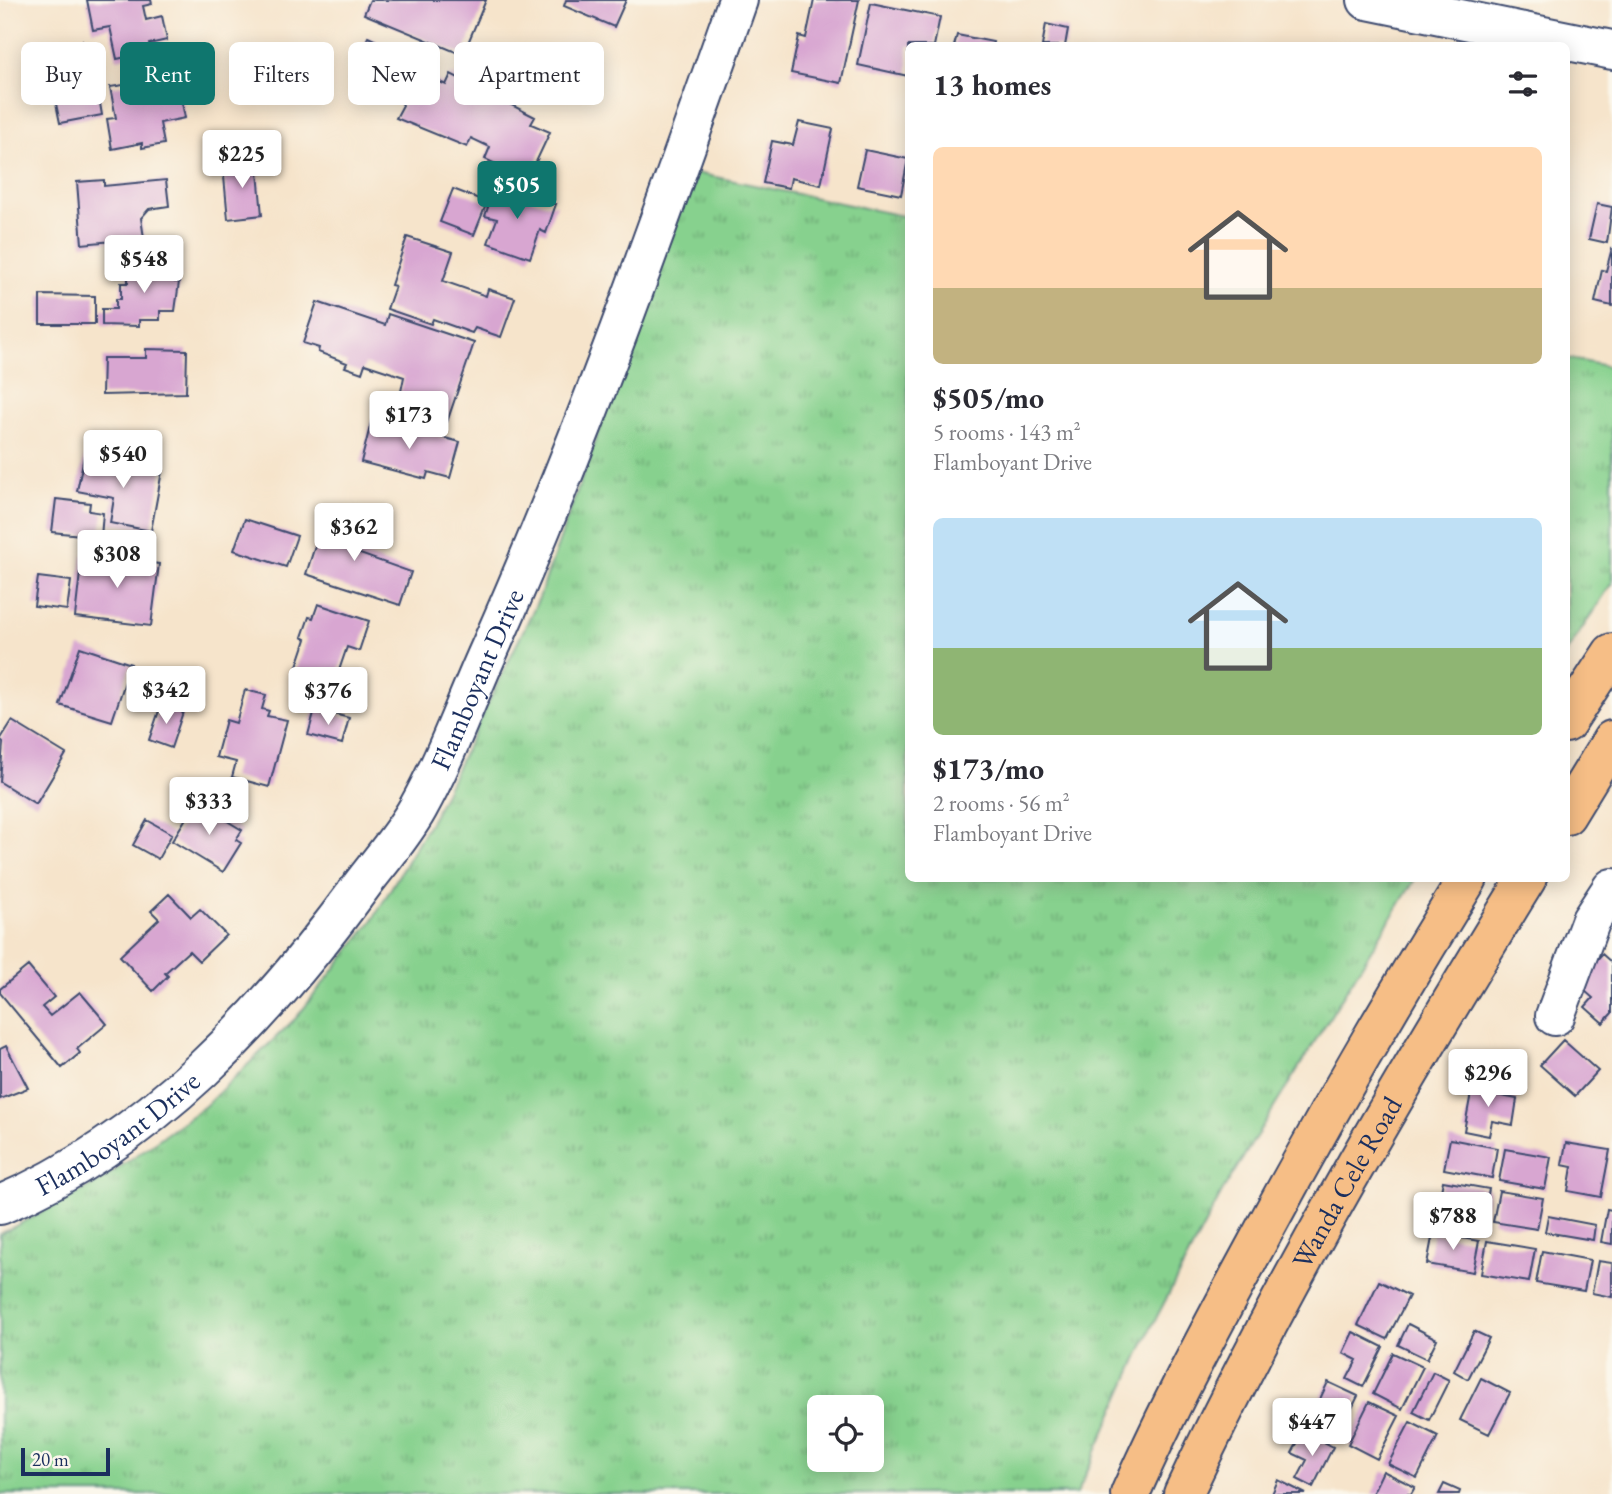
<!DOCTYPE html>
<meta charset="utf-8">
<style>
body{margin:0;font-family:"EB Garamond",serif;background:#f7f7f7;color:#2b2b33;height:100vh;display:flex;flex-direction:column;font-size:26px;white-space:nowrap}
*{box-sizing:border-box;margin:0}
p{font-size:23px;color:#7c7c81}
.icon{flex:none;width:38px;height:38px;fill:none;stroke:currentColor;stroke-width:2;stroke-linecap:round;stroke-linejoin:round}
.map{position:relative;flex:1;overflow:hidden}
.drawer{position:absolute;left:905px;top:42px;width:665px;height:840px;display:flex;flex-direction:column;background:#fff;border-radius:10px;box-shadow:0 4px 18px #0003}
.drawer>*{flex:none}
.top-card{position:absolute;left:21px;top:42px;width:665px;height:63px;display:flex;gap:14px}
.tools{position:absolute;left:807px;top:1395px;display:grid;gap:14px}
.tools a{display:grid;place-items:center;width:77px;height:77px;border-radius:10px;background:#fff;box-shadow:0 4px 18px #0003;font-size:35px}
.scale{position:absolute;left:21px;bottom:18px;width:89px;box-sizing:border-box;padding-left:7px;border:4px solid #1b2f5e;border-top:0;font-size:19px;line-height:24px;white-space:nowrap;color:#1b2f5e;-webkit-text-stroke:5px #fbf7ec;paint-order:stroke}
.price{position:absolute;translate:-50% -60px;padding:0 16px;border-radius:7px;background:#fff;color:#222;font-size:23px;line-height:46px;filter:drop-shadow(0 2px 4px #0008)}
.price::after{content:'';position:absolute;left:50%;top:42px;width:21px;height:16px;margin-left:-10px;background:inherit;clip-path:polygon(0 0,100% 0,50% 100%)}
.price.current{background:#0f766e;color:#fff}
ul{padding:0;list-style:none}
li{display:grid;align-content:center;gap:14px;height:371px;padding:0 28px}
li span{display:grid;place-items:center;height:217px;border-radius:10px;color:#555}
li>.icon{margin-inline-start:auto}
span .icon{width:126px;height:126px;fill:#fffc;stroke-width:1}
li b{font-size:30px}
h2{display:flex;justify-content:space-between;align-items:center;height:84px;padding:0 28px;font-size:30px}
.chip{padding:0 24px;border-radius:10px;background:#fff;box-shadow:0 4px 18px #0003;font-size:24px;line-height:63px}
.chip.current{background:#0f766e;color:#fff}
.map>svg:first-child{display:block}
</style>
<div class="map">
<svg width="1612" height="1494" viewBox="0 0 1612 1494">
<defs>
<pattern id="grass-tufts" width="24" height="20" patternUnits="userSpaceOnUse" patternTransform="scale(1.75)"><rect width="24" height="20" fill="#87d18e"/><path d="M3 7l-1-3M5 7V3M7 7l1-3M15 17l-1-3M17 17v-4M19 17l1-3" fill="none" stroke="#6eaa77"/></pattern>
</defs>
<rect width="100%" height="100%" fill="#fbf7ec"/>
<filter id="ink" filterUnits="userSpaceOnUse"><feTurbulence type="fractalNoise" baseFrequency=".0143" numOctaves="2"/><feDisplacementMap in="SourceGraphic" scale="14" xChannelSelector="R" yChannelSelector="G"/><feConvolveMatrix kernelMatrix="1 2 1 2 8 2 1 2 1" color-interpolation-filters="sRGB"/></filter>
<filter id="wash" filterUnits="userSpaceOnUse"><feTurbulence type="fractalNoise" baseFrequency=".00686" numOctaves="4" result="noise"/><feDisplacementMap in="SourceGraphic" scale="28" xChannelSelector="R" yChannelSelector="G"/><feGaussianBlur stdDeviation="1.57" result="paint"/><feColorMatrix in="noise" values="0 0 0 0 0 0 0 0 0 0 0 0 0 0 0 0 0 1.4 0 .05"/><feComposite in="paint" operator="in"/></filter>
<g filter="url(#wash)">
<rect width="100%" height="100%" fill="#f6e4cb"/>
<!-- grass -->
<path fill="url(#grass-tufts)" stroke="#518076" stroke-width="2" fill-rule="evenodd" d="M 691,172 L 908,217 L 908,878 L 1415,879 L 1222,1192 L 1150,1330 L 1077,1494 L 0,1494 L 0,1234 L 99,1182 L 205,1106 L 296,1018 L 372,921 L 434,815 L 539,598 ZM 819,1407 L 872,1407 L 872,1460 L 819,1460 Z
M 1566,358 L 1612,367 L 1612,583 L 1566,653 Z"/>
<g id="blocks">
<!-- building -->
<path fill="#d8a6d1" d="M 87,0 L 151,0 L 152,4 L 143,6 L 146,20 L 162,16 L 167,40 L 149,44 L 150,52 L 117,59 L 110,27 L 93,30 Z
M 370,0 L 486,0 L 463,55 L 364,14 Z
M 566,0 L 626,0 L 614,27 L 564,6 Z
M 814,0 L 859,0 L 841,83 L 791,73 L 799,36 L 806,38 Z
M 871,3 L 940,17 L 934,46 L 908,46 L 908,76 L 858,65 Z
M 1046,24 L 1068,29 L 1065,46 L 1042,46 Z
M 957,35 L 993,42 L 992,46 L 954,46 Z
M 368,37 L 396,50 L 378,89 L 350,76 Z
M 82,41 L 87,70 L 50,78 L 44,48 Z
M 408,67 L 446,85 L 451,74 L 535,117 L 531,124 L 550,132 L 528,179 L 485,159 L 490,147 L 471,138 L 467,147 L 396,118 L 403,105 L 396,94 Z
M 177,77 L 185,118 L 160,123 L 164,144 L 142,148 L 142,143 L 112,149 L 107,119 L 116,118 L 110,87 Z
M 97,86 L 102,115 L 60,123 L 54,94 Z
M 799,122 L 833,129 L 821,185 L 791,178 L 789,188 L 763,183 L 772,141 L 793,145 Z
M 865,150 L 908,159 L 901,195 L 857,186 Z
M 257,162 L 262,215 L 228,219 L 223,166 Z
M 104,180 L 104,186 L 166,180 L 169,206 L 149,209 L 141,218 L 144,238 L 82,244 L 77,182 Z
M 496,184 L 508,188 L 510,192 L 545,204 L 556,204 L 546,233 L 540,230 L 530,258 L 488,243 L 497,219 L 485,216 Z
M 453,189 L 487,202 L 474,235 L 440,222 Z
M 1597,204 L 1612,207 L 1607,243 L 1589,239 Z
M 407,237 L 453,252 L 443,281 L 486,296 L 488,289 L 515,298 L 501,337 L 475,328 L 472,333 L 433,319 L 431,324 L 387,309 L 395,286 L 391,285 Z
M 1612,248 L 1612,306 L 1595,302 L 1602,270 L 1606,271 Z
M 128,264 L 175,264 L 175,282 L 179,282 L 175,311 L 160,311 L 160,320 L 139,320 L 139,326 L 102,325 L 102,309 L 116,309 L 116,299 L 121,299 L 121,283 L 128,283 Z
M 40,295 L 95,296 L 95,324 L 40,324 Z
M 317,302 L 385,325 L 388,314 L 474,343 L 447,422 L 398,406 L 404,377 L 365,364 L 362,373 L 345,367 L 347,363 L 318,352 L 319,348 L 303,343 Z
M 146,349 L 187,350 L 186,393 L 102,395 L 103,358 L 146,358 Z
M 372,419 L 460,442 L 450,478 L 428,472 L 426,479 L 361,462 Z
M 84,457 L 162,471 L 151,531 L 110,523 L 114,498 L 77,491 Z
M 56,499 L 90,503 L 89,511 L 103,513 L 101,537 L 52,532 Z
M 325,515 L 365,529 L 357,553 L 411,572 L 400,605 L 306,574 Z
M 245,519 L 297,536 L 286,567 L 234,550 Z
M 82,555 L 159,564 L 151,626 L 75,617 Z
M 38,577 L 71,581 L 67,610 L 34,606 Z
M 318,604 L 369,621 L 359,651 L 347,647 L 334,685 L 295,672 L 306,639 L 302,637 L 309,617 L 313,618 Z
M 80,647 L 131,664 L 112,721 L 60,705 Z
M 245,690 L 266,695 L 262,709 L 269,711 L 267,716 L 287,720 L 269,787 L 232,777 L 236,762 L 216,757 L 226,720 L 236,723 Z
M 161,705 L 183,712 L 171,748 L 149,740 Z
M 315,709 L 349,718 L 342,744 L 308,735 Z
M 12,721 L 66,754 L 36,804 L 0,782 L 3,743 L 0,740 Z
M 196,802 L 242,830 L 236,840 L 241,843 L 223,872 L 172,841 Z
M 147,820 L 172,834 L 158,859 L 133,845 Z
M 169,894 L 191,917 L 200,909 L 226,935 L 199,961 L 189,951 L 165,973 L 168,976 L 153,991 L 120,956 L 159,919 L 151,911 Z
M 1602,954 L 1612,963 L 1612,1013 L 1603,1023 L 1585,1007 L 1593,998 L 1576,983 Z
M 28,966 L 54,997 L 42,1007 L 50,1016 L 80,992 L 107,1024 L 77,1049 L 80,1053 L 62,1068 L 0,993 L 0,989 Z
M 1563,1040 L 1598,1071 L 1575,1096 L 1540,1065 Z
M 6,1046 L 28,1088 L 0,1099 L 0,1049 Z
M 1473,1082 L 1498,1087 L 1496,1095 L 1517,1099 L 1513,1125 L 1492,1121 L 1489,1136 L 1464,1131 Z
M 1450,1139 L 1497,1148 L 1492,1178 L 1444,1169 Z
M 1566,1143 L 1610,1150 L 1601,1197 L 1568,1191 L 1572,1167 L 1562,1165 Z
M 1505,1149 L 1551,1157 L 1545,1189 L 1499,1181 Z
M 1443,1181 L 1489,1189 L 1483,1220 L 1437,1212 Z
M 1499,1191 L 1543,1198 L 1537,1229 L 1493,1222 Z
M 1607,1209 L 1612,1210 L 1612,1244 L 1601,1242 Z
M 1548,1216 L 1595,1225 L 1593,1240 L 1545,1232 Z
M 1433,1233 L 1479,1241 L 1473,1272 L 1427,1264 Z
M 1487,1241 L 1535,1249 L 1529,1282 L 1481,1274 Z
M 1542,1251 L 1590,1260 L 1584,1291 L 1536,1283 Z
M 1598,1261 L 1612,1263 L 1612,1297 L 1592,1293 Z
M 1379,1281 L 1409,1296 L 1387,1339 L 1358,1325 Z
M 1408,1324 L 1437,1339 L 1427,1359 L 1398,1345 Z
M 1474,1331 L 1489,1338 L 1468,1379 L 1454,1371 Z
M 1353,1332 L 1383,1347 L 1363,1387 L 1347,1379 L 1357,1360 L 1343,1353 Z
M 1393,1353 L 1423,1367 L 1402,1409 L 1373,1394 Z
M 1433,1372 L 1449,1380 L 1429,1420 L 1413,1412 Z
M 1481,1378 L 1510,1393 L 1489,1434 L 1460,1420 Z
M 1328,1382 L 1358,1396 L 1338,1437 L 1322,1429 L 1332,1410 L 1318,1403 Z
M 1369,1402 L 1399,1416 L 1377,1459 L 1348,1444 Z
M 1410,1422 L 1438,1436 L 1417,1478 L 1388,1464 Z
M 1303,1432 L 1333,1447 L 1313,1487 L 1297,1479 L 1307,1460 L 1292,1453 Z
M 1383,1471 L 1415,1487 L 1411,1494 L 1372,1494 Z
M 1278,1480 L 1306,1494 L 1272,1494 Z
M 1444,1484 L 1460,1491 L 1459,1494 L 1439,1494 Z"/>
</g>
</g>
<g filter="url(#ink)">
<use href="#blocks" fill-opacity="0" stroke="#3c4a6e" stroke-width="2"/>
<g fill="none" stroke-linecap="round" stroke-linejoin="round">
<defs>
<g id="minor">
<path d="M 1367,0 L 1612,50"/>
<path d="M 1555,1016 L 1591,920 L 1612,888"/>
<path id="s1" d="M 0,1205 C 151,1141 267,1015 362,885 C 381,860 403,835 418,808 C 446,758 466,701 490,648 C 584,437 661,218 738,0"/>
</g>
<g id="major">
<path d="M 1566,723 L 1612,653"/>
<path d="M 1566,815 L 1612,740"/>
<path d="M 1130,1494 C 1167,1410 1211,1328 1255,1247 C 1322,1122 1393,999 1468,878"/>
<path id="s2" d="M 1183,1494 C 1283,1282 1404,1078 1527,878"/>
</g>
</defs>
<!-- minor casing -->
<use href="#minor" stroke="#3c4a6e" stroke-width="42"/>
<!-- major casing -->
<use href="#major" stroke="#3c4a6e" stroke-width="42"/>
<!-- minor -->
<use href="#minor" stroke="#fff" stroke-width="38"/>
<!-- major -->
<use href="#major" stroke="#f6be86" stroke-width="38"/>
</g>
</g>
<g text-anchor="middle" stroke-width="5" stroke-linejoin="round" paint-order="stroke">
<!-- street labels -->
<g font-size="28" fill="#1b2f5e" stroke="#fbf7ec">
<text dy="10" stroke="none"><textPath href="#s1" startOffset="726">Flamboyant Drive</textPath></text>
<text dy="10" stroke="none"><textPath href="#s1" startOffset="138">Flamboyant Drive</textPath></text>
<text dy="10" stroke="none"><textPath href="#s2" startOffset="352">Wanda Cele Road</textPath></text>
</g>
</g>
</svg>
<div class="tools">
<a><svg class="icon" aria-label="locate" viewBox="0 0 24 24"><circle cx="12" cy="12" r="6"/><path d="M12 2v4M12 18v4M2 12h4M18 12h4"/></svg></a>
</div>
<div class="scale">20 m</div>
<b class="price" style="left:242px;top:190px">$225</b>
<b class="price current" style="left:517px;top:221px">$505</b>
<b class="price" style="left:144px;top:295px">$548</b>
<b class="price" style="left:409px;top:451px">$173</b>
<b class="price" style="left:123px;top:490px">$540</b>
<b class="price" style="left:354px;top:563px">$362</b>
<b class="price" style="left:117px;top:590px">$308</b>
<b class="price" style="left:166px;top:726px">$342</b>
<b class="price" style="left:328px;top:727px">$376</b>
<b class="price" style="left:209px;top:837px">$333</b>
<b class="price" style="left:1488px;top:1109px">$296</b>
<b class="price" style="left:1453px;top:1252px">$788</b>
<b class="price" style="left:1312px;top:1458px">$447</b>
<div class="top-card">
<a class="chip">Buy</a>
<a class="chip current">Rent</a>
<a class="chip">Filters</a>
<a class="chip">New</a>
<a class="chip">Apartment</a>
</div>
<section class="drawer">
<h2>13 homes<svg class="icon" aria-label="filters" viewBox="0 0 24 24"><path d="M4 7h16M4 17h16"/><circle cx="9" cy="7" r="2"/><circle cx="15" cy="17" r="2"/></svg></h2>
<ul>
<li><span style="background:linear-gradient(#ffd9b3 65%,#c2b280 0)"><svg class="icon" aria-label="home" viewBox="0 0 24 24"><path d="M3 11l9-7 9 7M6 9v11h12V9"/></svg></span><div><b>$505/mo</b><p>5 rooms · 143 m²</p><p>Flamboyant Drive</p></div></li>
<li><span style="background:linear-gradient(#bfe0f5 60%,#8fb573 0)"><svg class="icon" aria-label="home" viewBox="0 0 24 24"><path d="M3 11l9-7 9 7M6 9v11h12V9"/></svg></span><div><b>$173/mo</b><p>2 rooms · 56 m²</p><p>Flamboyant Drive</p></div></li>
</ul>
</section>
</div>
